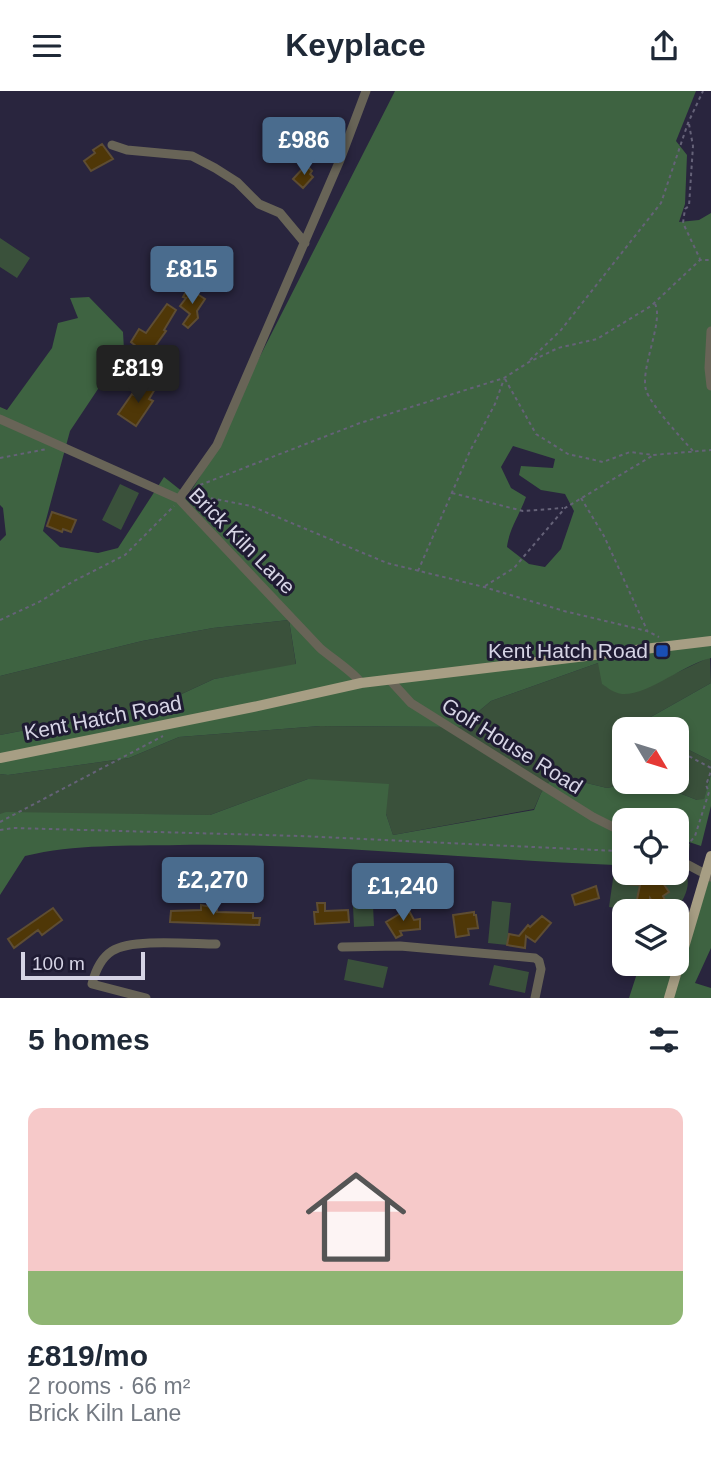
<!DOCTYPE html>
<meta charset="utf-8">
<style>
body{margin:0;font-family:Arial,sans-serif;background:#f6f6f7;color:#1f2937;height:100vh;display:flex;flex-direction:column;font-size:26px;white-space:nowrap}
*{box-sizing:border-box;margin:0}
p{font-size:23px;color:#747a83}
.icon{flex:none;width:38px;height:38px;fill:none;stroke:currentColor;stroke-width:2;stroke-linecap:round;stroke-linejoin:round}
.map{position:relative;height:907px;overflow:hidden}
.panel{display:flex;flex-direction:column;background:#fff;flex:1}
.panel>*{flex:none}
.needle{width:46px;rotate:128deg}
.tools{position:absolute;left:612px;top:626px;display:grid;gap:14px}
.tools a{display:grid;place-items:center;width:77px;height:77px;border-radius:14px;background:#fff;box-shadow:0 4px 10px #0003;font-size:35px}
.scale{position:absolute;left:21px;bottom:18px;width:124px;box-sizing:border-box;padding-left:7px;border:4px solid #d6d4e5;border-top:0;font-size:19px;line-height:24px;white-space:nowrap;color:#d6d4e5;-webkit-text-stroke:5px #1f1b33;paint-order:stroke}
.price{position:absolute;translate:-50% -60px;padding:0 16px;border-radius:7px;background:#4a6c8e;color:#fff;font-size:23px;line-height:46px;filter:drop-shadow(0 2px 4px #0008)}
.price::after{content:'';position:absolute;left:50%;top:42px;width:21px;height:16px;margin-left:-10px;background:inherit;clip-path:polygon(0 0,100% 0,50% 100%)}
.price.on{background:#222;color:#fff}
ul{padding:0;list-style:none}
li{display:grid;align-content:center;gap:14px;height:371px;padding:0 28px}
li span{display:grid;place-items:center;height:217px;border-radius:14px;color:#555}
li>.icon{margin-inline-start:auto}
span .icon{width:126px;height:126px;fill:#fffc;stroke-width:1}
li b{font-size:30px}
h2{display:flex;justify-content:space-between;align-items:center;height:84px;padding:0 28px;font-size:30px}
header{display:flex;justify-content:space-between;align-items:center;height:91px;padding:0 28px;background:#fff;font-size:32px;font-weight:700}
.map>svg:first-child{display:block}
</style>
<header><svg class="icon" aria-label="menu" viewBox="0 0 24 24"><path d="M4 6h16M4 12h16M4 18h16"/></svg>Keyplace<svg class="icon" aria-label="share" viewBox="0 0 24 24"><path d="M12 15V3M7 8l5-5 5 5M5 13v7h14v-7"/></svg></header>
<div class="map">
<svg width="711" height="907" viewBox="0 0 711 907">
<rect width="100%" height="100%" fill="#29253e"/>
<!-- green -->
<path fill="#3a513b" d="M 0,147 L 30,167 L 17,187 L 0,176 Z
M 120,393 L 139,402 L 121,439 L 102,429 Z
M 289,529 L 296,574 L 214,588 L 160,613 L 0,644 L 0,585 L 142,550 L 213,537 Z
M 710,566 L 711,592 L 642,631 L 651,639 L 625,639 L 625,691 L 636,691 L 607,697 L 554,684 L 541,702 L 534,718 L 393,744 L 386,723 L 308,688 L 210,724 L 0,723 L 0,683 L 8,684 L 129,667 L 179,646 L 320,635 L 460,636 L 491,610 L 598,572 L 638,600 Z
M 677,653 L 711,670 L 711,683 L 704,709 L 697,709 L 651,691 L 677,691 Z
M 677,747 L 690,753 L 688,767 L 683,778 C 694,792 684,808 675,821 L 639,821 L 609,816 L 615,774 L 625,756 L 625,782 L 677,782 Z
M 372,793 L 374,835 L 354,836 L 352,794 Z
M 492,810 L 511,812 L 507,854 L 488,852 Z
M 348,868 L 388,876 L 383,897 L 344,889 Z
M 494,874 L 529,881 L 525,902 L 489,894 Z"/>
<!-- forest -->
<path fill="#3e6341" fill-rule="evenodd" d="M 395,0 L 696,0 L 676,50 L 687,64 L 685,113 L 679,131 L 699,129 L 711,122 L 711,567 C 686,572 647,605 622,603 C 614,602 608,597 602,593 L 598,572 L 491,610 L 460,636 L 320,635 L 179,646 L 129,667 L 8,684 L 0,683 L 0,644 L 160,613 L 214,588 L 296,573 L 289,529 L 213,537 L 142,550 L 0,585 L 0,450 L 6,444 L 3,417 L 0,414 L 0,316 L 7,319 L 52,257 L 58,232 L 78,227 L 70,207 L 89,206 L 123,241 L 124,259 L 70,340 L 43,440 L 60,456 L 98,462 L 118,457 L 164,386 L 188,405 L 223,348 L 255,275 ZM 513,355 L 555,368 L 553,377 L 521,375 L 519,384 L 541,399 L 565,403 L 574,420 L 561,458 L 545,476 L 529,473 L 507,456 C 509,438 520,423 526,406 L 511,397 L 501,376 Z
M 711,592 L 711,670 L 677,653 L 677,639 L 651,639 L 642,631 Z
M 711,683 L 711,715 L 701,755 L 677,747 L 677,730 L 625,730 L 625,756 L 615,774 C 470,768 324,752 179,754 C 127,755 75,753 25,765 L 0,804 L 0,723 L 6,721 L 210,724 L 308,688 L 389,693 L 386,723 L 393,744 L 534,719 L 541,702 L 554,684 L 607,697 L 636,691 L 651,691 L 697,709 L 704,708 Z
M 711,781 L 711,857 L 695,892 L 711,897 L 711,907 L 629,907 L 640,873 L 677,873 L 677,837 L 693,841 Z"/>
<!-- building -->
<path fill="#4f3707" stroke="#5e4d33" stroke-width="2" d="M 102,53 L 113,68 L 91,80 L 84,70 L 95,62 L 93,59 Z
M 306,74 L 312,80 L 310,83 L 313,86 L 303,97 L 293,88 Z
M 188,197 L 205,208 L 197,220 L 198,227 L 188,237 L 183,233 L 190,223 L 180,215 L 186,207 L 183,206 Z
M 167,213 L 176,219 L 164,239 L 166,240 L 148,265 L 131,251 L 139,238 L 146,242 Z
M 147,292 L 155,298 L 149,308 L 153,310 L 136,335 L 118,323 L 132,303 L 136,305 Z
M 52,421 L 76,429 L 71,441 L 63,438 L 62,441 L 47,435 Z
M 629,782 L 650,782 L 652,785 L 657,783 L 669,801 L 663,805 L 668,815 L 665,818 L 658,820 L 650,807 L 648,820 L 635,818 L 640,794 L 627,793 Z
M 596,795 L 599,807 L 575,814 L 572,804 Z
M 317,812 L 325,812 L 325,820 L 348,819 L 349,831 L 315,833 L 314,821 L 318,821 Z
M 201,814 L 217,817 L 217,821 L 253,822 L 253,827 L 260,827 L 259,834 L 170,831 L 171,820 L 201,819 Z
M 53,817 L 62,829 L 42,844 L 38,839 L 14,857 L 8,848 Z
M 408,818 L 414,829 L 420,828 L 420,838 L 400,840 L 402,844 L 396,847 L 386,831 Z
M 474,821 L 474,824 L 476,824 L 478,837 L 468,838 L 469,844 L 456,846 L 453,824 Z
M 542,825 L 551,832 L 535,851 L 526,845 L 525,857 L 507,854 L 509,843 L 519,845 L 528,834 L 530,836 Z"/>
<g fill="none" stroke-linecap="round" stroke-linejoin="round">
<!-- path -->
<path stroke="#656278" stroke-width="2" stroke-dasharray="3.5 3.5" stroke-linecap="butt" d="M 689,33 L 693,55 L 689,115 L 685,118 L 683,132 L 700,168
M 655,213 C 664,230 640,277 646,299 C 650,313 682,348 693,360
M 530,269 L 561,239 L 661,112 L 688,32 L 703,0
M 505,288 L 536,343 L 568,363 L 603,371 L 630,361 L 653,364 L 711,359
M 0,367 L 47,358
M 200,394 L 360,332 L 504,287 L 529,271 L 558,257 L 597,248 L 651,215 L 700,169 L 711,169
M 452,402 L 523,420 L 563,417
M 581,407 L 604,445 L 647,539
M 190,408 L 210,407 L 251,415 L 387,472 L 484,496 L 564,520 L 647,540 L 659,546
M 418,480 L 470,360 L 495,313 L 504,288
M 485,495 L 514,477 L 565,417 L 652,365
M 0,529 L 39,511 L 72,491 L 125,464 L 174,415
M 683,662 L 711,677
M 0,731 L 163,645
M 0,739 L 13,737 L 300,745 L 617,760
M 682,761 L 695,745 L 709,701 L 706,694 L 711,680"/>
<!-- minor -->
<path stroke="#686457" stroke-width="9" d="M 112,54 L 127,59 L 192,65 L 215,77 L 237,91 L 259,113 L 280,122 L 305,152
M 711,240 L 709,277 L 711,295
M 0,328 L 179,408 L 320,557 C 330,566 355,582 361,592
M 179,408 L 217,354 L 340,69 L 366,0
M 389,588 L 411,612 L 593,726 L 625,742
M 677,768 L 711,786
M 342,856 L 400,855 L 535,867 L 539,870 L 541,878 L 535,907
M 146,907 L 92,893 C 95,881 101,867 112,860 C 132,847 192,853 216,853"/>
<!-- major -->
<path stroke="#a79e84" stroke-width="10" d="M 0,667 L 253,616 L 361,592 L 711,550
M 669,907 L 711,765"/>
</g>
<!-- markers -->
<rect fill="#1a4fb4" stroke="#1f1b33" stroke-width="2.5" x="655" y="553" width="14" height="14" rx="3.5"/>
<g text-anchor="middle" stroke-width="6" stroke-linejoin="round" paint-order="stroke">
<!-- street labels -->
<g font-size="21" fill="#d6d4e5" stroke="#1f1b33">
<text transform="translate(242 450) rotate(45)" y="7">Brick Kiln Lane</text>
<text transform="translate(103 627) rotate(-11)" y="7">Kent Hatch Road</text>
<text transform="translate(512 655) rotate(32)" y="7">Golf House Road</text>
</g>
<!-- poi labels -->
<g font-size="21" fill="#d6d4e5" stroke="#1f1b33" text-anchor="end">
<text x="648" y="567">Kent Hatch Road</text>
</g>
</g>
</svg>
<div class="tools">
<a><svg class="needle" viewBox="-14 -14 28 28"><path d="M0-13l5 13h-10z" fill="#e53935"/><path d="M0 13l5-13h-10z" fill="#747a83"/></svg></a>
<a><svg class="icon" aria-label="locate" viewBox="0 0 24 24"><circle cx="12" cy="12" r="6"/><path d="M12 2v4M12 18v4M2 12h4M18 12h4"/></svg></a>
<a><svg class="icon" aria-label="layers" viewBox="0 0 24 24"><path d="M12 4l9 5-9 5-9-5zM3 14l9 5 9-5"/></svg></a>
</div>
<div class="scale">100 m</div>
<b class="price" style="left:304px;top:86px">£986</b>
<b class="price" style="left:192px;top:215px">£815</b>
<b class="price on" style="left:138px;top:314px">£819</b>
<b class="price" style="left:213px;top:826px">£2,270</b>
<b class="price" style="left:403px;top:832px">£1,240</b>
</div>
<section class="panel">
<h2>5 homes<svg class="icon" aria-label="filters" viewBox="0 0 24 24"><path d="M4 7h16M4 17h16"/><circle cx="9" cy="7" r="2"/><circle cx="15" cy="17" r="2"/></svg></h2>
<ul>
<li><span style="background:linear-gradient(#f6c9c9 75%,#8fb573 0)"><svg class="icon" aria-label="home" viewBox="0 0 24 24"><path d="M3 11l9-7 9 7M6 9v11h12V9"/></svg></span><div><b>£819/mo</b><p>2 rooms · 66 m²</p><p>Brick Kiln Lane</p></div></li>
</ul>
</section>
